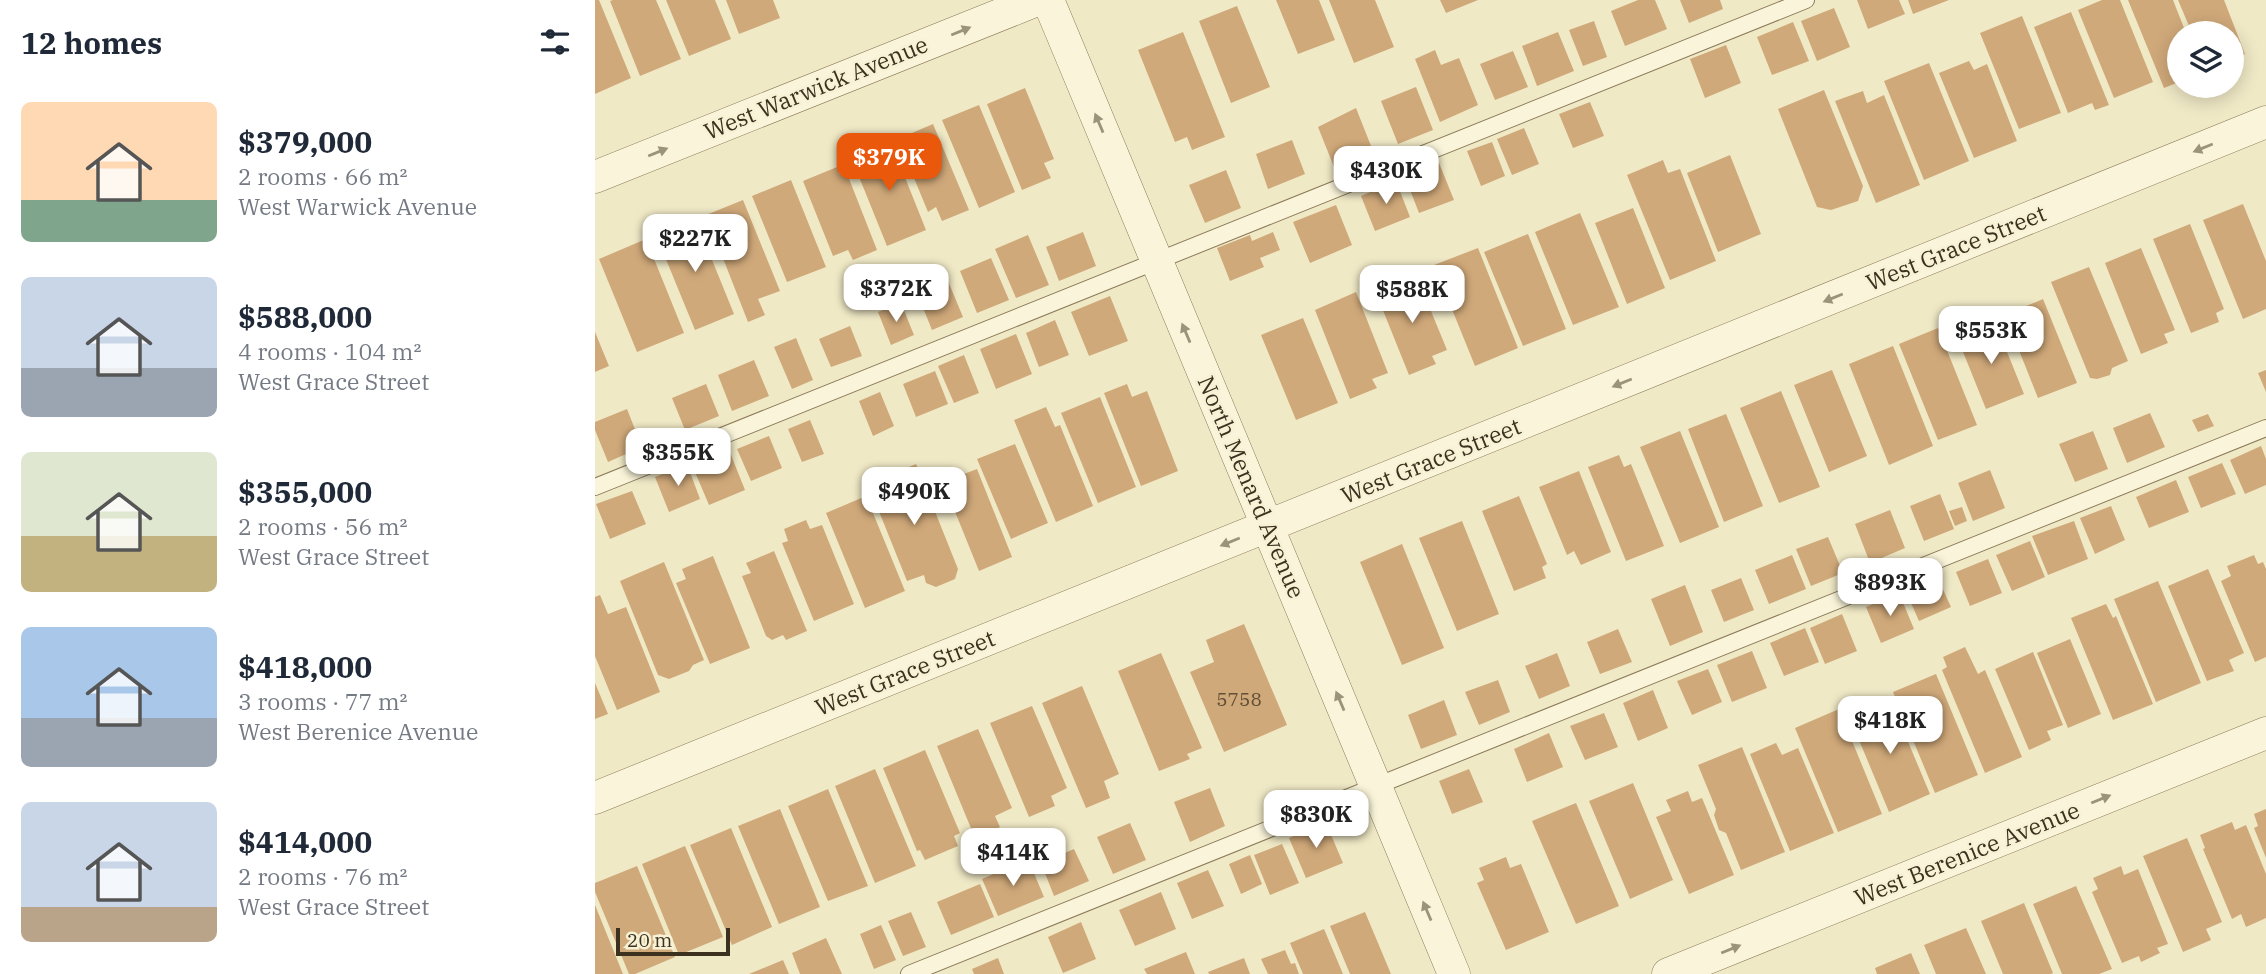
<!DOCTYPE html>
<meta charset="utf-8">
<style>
body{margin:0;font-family:"IBM Plex Serif",serif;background:#f2f2f3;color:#1f2937;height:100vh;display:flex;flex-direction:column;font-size:26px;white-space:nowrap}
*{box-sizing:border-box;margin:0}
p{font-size:23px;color:#747a83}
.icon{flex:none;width:38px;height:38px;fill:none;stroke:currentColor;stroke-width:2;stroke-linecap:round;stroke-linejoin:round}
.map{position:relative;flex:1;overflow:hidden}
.panel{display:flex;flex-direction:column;background:#fff;width:595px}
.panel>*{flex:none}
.controls{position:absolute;left:1572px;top:21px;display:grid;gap:14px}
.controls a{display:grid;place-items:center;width:77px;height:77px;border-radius:50%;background:#fff;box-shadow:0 4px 18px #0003;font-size:35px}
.scale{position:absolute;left:21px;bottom:18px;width:114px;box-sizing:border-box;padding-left:7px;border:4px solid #3c311f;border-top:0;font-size:19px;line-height:24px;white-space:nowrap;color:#3c311f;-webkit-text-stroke:5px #f7f2d6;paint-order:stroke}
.price{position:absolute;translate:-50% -60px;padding:0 16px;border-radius:14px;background:#fff;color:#222;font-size:23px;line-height:46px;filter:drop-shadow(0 2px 4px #0008)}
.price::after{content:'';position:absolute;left:50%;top:42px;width:21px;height:16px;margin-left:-10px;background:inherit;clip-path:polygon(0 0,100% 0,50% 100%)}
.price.active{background:#ea580c;color:#fff}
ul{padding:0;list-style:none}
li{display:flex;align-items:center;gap:21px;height:175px;padding:0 21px}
li span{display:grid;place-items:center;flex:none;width:196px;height:140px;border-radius:10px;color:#555}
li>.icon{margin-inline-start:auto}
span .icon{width:84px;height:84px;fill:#fffc;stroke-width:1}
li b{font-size:30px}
h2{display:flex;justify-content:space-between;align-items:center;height:84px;padding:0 21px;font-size:30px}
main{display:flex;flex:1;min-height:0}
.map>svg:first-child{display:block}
</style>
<main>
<section class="panel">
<h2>12 homes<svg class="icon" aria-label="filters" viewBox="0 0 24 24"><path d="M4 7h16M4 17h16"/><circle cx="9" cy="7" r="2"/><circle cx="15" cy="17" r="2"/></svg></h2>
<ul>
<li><span style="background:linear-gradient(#ffd9b3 70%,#7fa58c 0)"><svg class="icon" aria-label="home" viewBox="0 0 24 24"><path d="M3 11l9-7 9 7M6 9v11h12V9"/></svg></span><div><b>$379,000</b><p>2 rooms · 66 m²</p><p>West Warwick Avenue</p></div></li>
<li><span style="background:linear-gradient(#c9d6e8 65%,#9aa5b1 0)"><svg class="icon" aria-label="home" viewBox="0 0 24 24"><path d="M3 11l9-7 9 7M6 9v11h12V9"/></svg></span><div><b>$588,000</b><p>4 rooms · 104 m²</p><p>West Grace Street</p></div></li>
<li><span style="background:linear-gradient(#dfe7d0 60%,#c2b280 0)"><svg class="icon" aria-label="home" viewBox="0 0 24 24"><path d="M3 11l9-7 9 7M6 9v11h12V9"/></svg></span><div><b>$355,000</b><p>2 rooms · 56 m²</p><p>West Grace Street</p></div></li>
<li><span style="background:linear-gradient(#a9c7e8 65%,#9aa5b1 0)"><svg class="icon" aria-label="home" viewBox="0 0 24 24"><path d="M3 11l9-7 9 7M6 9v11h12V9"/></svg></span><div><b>$418,000</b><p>3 rooms · 77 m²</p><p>West Berenice Avenue</p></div></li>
<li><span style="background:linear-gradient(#c9d6e8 75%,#b9a48a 0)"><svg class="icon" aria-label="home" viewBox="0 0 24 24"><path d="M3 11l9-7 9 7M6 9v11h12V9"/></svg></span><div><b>$414,000</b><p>2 rooms · 76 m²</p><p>West Grace Street</p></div></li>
</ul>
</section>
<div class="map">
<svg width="1671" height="974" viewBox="0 0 1671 974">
<rect width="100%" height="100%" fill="#f0e9c6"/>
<!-- building -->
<path fill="#d0a97a" d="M 0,0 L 4,0 L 36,78 L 0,94 Z
M 18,0 L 61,0 L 86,59 L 45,76 L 15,1 Z
M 71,0 L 120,0 L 136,39 L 94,56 Z
M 131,0 L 178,0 L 185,18 L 144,34 Z
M 681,0 L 724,0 L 740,40 L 703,54 Z
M 734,0 L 780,0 L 799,47 L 759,63 Z
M 845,0 L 883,0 L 851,13 Z
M 1043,0 L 1060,0 L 1072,29 L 1030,46 L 1016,11 Z
M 1085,0 L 1125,0 L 1128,9 L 1094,23 Z
M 1262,0 L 1304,0 L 1310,14 L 1273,29 Z
M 1313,0 L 1354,0 L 1318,14 Z
M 1507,0 L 1525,0 L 1558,82 L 1519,98 L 1483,10 Z
M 1533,0 L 1578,0 L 1591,33 L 1584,33 L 1584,82 L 1569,88 Z
M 1583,0 L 1629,0 L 1650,54 L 1636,60 L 1636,33 L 1597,33 Z
M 642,6 L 675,87 L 636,103 L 604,21 Z
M 1239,8 L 1255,47 L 1222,61 L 1206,21 Z
M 1476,12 L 1514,105 L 1500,110 L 1497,103 L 1473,113 L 1439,27 Z
M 1427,16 L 1466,113 L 1424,129 L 1385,33 Z
M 999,21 L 1012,57 L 988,66 L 974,30 Z
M 1198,22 L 1214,61 L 1177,75 L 1162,37 Z
M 588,32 L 630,137 L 597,150 L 592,137 L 580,142 L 543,50 Z
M 963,32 L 979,71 L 942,86 L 927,46 Z
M 1131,45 L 1146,83 L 1110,98 L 1095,59 Z
M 840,50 L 846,65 L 864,58 L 883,105 L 845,122 L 820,59 Z
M 918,51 L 933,87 L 900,100 L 885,64 Z
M 1374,61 L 1379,70 L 1392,64 L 1422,141 L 1379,158 L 1344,73 Z
M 1334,63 L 1374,161 L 1329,180 L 1289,81 Z
M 821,87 L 838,130 L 803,144 L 786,101 Z
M 430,88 L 459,159 L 449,163 L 456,178 L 427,190 L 392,104 Z
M 1229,90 L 1268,186 L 1263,201 L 1236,210 L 1222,207 L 1183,109 Z
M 1268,91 L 1272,103 L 1289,95 L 1325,185 L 1281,203 L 1240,101 Z
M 995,102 L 1009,136 L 978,148 L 964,114 Z
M 384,105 L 420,192 L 384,208 L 347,120 Z
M 761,108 L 778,151 L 739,167 L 723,127 Z
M 338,124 L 374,210 L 347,221 L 341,207 L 333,212 L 303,139 Z
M 929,128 L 944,164 L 917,175 L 902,139 Z
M 295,140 L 331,230 L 292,246 L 256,157 Z
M 697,140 L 710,174 L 673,189 L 661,154 Z
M 897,142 L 910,176 L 886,186 L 872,151 Z
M 1135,155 L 1166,234 L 1123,252 L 1092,173 Z
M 1068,160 L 1073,173 L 1085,169 L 1121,261 L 1075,280 L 1032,175 Z
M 844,163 L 859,200 L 824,213 L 810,177 Z
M 242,167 L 245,175 L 251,171 L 282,250 L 258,260 L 253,250 L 238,256 L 208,181 Z
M 631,170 L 646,208 L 610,223 L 594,185 Z
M 196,180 L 231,267 L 192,282 L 157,196 Z
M 801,181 L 815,217 L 780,231 L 766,196 Z
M 148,200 L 185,291 L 163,299 L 170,315 L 153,322 L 111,215 Z
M 1648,204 L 1671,261 L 1671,309 L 1648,319 L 1608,220 Z
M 741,205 L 757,245 L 715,263 L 698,222 Z
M 1038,208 L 1070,288 L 1032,304 L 1000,223 Z
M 985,213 L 1024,307 L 978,325 L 940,232 Z
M 100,218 L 139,314 L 100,330 L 61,235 Z
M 1595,224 L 1629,309 L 1621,313 L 1624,322 L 1596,333 L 1558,239 Z
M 488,232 L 501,266 L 464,281 L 451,247 Z
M 678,232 L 685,250 L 665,258 L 669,267 L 635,281 L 622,248 L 655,235 L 657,241 Z
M 933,234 L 971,329 L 928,346 L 889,252 Z
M 433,235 L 454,285 L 421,298 L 400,249 Z
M 51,239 L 89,333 L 42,352 L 4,259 Z
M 883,248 L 923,348 L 880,366 L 839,265 Z
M 1546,248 L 1580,330 L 1569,334 L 1573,343 L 1546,354 L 1510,263 Z
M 396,258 L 414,300 L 382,313 L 365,271 Z
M 1494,267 L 1533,361 L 1517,368 L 1515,375 L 1502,379 L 1495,378 L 1456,282 Z
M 822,277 L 852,350 L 837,356 L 841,364 L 814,375 L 781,293 Z
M 353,281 L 368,317 L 337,330 L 322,293 Z
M 761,292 L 793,373 L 777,379 L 782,388 L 755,399 L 720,310 Z
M 515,296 L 533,341 L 494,356 L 476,312 Z
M 1448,299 L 1482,383 L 1443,398 L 1410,315 Z
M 306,303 L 319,335 L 296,345 L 283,312 Z
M 708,318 L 743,403 L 701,420 L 666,335 Z
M 460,320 L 474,355 L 444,367 L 431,333 Z
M 1400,322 L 1429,394 L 1391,409 L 1362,337 Z
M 255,326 L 267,356 L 236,367 L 224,339 Z
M 1343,328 L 1382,425 L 1343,440 L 1304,344 Z
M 0,332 L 14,366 L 0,372 Z
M 421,334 L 437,374 L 401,389 L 385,349 Z
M 201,338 L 218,380 L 197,389 L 179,347 Z
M 1298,346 L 1338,446 L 1294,465 L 1254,364 Z
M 369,355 L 384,393 L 359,403 L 343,366 Z
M 159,360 L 174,396 L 137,411 L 123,375 Z
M 1237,370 L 1272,456 L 1234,472 L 1199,385 Z
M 1671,370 L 1671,392 L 1663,373 Z
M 340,371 L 353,404 L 321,417 L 308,384 Z
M 111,384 L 124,416 L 90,430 L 77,398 Z
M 532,384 L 537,397 L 552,391 L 583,471 L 546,486 L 509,393 Z
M 1186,391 L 1225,487 L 1184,503 L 1145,408 Z
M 285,392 L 299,426 L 278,436 L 264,401 Z
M 505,397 L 541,487 L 503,503 L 466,413 Z
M 451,407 L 460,427 L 465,425 L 498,506 L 461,522 L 419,420 Z
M 32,409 L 47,447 L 13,462 L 0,430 L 0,422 Z
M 1555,413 L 1570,447 L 1532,463 L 1518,428 Z
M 1131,414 L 1168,506 L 1129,522 L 1093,429 Z
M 1613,414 L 1619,426 L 1603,432 L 1597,420 Z
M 215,420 L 229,454 L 207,462 L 193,429 Z
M 1085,431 L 1124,527 L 1085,543 L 1045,447 Z
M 1498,431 L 1513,469 L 1480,482 L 1464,444 Z
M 174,436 L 187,468 L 156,481 L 142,449 Z
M 420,444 L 453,523 L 416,539 L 382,459 Z
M 1666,446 L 1671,459 L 1671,485 L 1650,494 L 1635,460 Z
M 134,450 L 150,490 L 114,505 L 97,465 Z
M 1024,455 L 1029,467 L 1036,464 L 1069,546 L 1031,561 L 993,467 Z
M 1627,463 L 1641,494 L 1606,508 L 1593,477 Z
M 92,464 L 105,499 L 74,512 L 60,477 Z
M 321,464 L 363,569 L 360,579 L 341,587 L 331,583 L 329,575 L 312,581 L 273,484 Z
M 382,469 L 417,557 L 384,571 L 348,482 Z
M 1395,470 L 1410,508 L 1378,521 L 1363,483 Z
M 984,471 L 1016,552 L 986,565 L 979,551 L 972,555 L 944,487 Z
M 1581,480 L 1594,512 L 1554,528 L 1541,497 Z
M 37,491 L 51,524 L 15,539 L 1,504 Z
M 1345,494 L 1359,529 L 1329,541 L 1315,506 Z
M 271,496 L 310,591 L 270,608 L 231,513 Z
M 924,496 L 952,564 L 947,567 L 951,578 L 919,591 L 887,511 Z
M 1516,506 L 1530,540 L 1500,554 L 1485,518 Z
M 1367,507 L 1372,521 L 1360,526 L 1354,511 Z
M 1295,510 L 1310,548 L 1275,563 L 1260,524 Z
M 211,520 L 215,529 L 227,525 L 259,604 L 219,621 L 187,543 L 193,541 L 189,529 Z
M 867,521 L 904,614 L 862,631 L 824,538 Z
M 1479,521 L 1493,559 L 1453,575 L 1437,536 Z
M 1233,537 L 1248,573 L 1216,586 L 1201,549 Z
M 1435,541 L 1450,577 L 1417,591 L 1401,555 Z
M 807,544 L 849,648 L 807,665 L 765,562 Z
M 179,551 L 212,631 L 191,640 L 188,635 L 177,640 L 171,636 L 147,576 L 156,573 L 151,563 Z
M 1197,555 L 1211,589 L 1174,604 L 1160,570 Z
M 1659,555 L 1663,564 L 1668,562 L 1671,569 L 1671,657 L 1660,662 L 1626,581 L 1636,576 L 1632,566 Z
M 118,556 L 155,648 L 115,664 L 81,583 L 91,579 L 87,569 Z
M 1393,559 L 1407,593 L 1375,606 L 1361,572 Z
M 69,562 L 109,660 L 98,665 L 94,671 L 74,679 L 63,675 L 25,581 Z
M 1613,569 L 1649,653 L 1634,660 L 1639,671 L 1612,681 L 1573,586 Z
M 1341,574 L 1356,607 L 1324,621 L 1309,587 Z
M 1146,578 L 1159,610 L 1129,622 L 1116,590 Z
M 1563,581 L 1606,683 L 1561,702 L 1519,599 Z
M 1090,585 L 1108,632 L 1075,646 L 1056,599 Z
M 1304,593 L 1319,629 L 1286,643 L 1271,607 Z
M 5,595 L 13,614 L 31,607 L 65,692 L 22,710 L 0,656 L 0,597 Z
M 1511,604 L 1518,618 L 1521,616 L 1558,704 L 1518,720 L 1476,618 Z
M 1247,614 L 1262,651 L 1230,664 L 1215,628 Z
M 649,624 L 692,725 L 629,752 L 595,672 L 619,662 L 611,640 Z
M 1210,628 L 1224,662 L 1189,676 L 1175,643 Z
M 1023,629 L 1037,662 L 1005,674 L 992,642 Z
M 1475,639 L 1506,714 L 1473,728 L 1442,653 Z
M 1370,647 L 1383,674 L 1390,670 L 1427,757 L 1390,773 L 1347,670 L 1352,667 L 1348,657 Z
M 1157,651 L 1172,688 L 1137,702 L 1122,665 Z
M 1438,652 L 1468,725 L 1452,731 L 1456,740 L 1434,750 L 1400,669 Z
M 566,653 L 607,748 L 592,754 L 595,759 L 564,771 L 523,671 Z
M 962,653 L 975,686 L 944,699 L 930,666 Z
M 1113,669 L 1127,702 L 1097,715 L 1082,681 Z
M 1341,674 L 1383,775 L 1340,793 L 1298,692 Z
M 903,680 L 915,712 L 884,725 L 870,692 Z
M 0,683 L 13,714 L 0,719 Z
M 487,686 L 524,774 L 509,781 L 515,798 L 491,808 L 447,703 Z
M 1058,690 L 1073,728 L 1043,741 L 1028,703 Z
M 849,700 L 862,735 L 826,749 L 813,715 Z
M 1281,703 L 1285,713 L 1298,706 L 1335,794 L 1294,812 L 1254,716 Z
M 437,706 L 472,788 L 456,796 L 460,806 L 434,817 L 395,723 Z
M 1244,709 L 1287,814 L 1243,832 L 1200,728 Z
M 1009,713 L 1023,747 L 990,760 L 975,726 Z
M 383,729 L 417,808 L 400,816 L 405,827 L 380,838 L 342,746 Z
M 954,733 L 968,767 L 932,782 L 919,749 Z
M 1181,743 L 1187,755 L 1203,748 L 1239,833 L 1195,851 L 1155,754 Z
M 1147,747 L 1190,852 L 1146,870 L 1131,833 L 1124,830 L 1119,815 L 1121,809 L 1103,765 Z
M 330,750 L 365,833 L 359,836 L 363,846 L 330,860 L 325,850 L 322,851 L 288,768 Z
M 280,769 L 321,866 L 280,883 L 240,786 Z
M 874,769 L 888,802 L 857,814 L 844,781 Z
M 1038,783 L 1078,880 L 1035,899 L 994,801 Z
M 615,788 L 630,826 L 595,842 L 579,802 Z
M 233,789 L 273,886 L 233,901 L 193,806 Z
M 1093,791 L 1097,802 L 1107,798 L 1139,875 L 1094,894 L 1061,817 L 1076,811 L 1071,800 Z
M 981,803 L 1024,906 L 981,924 L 937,821 Z
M 185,809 L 225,907 L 184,924 L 143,826 Z
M 1671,809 L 1671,858 L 1659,828 L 1663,826 L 1659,814 Z
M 1637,822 L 1640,830 L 1651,825 L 1671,874 L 1671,918 L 1651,927 L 1646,914 L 1637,919 L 1608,849 L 1610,848 L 1605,835 Z
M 535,823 L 551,860 L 518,874 L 502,837 Z
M 731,823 L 748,863 L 711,878 L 694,838 Z
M 136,828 L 177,927 L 137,945 L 95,845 Z
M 1592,838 L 1627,922 L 1611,929 L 1616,940 L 1588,952 L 1548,856 Z
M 687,844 L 704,883 L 675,895 L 659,855 Z
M 90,846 L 128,937 L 84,955 L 47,864 Z
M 479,849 L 494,881 L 459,896 L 446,863 Z
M 655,855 L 667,884 L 646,894 L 634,864 Z
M 911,857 L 915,868 L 926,864 L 954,932 L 911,950 L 882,883 L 889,880 L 884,868 Z
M 433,859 L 449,897 L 403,916 L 387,879 Z
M 42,866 L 80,957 L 40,974 L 34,974 L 0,892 L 0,883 Z
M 1526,866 L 1529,875 L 1543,869 L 1573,944 L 1562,948 L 1565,953 L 1546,962 L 1544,956 L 1527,963 L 1497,892 L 1503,889 L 1498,878 Z
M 613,870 L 629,906 L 597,919 L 582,883 Z
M 385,884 L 399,917 L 356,935 L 342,902 Z
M 1481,886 L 1517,969 L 1504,974 L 1467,974 L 1438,904 Z
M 566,892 L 581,929 L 540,946 L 524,910 Z
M 1429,903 L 1458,973 L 1456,974 L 1408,974 L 1386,921 Z
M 0,905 L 28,974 L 0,974 Z
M 316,912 L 331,947 L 308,956 L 293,921 Z
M 770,912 L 796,974 L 755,974 L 735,926 Z
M 486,922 L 501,959 L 468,973 L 453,937 Z
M 286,925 L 301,960 L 279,969 L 265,934 Z
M 1371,928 L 1391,974 L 1341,974 L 1329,945 Z
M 729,929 L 748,974 L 708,974 L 695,943 Z
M 231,938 L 247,974 L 205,974 L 197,953 Z
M 690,950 L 696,964 L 700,963 L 704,974 L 673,974 L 666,959 Z
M 591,952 L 600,974 L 552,974 L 549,969 Z
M 1316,953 L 1325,974 L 1282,974 L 1280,968 Z
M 403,958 L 409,974 L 379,974 L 377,969 Z
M 649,958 L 655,974 L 614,974 L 613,972 Z
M 188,960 L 194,974 L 154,974 Z"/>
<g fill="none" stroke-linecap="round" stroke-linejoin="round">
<defs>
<path id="lane" d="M 0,487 L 1211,0
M 314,974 L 1671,428"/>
<path id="street" d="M 453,0 L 859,974
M 0,177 L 442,0
M 0,798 L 1671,122
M 1073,974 L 1671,733"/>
</defs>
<!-- lane casing -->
<use href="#lane" stroke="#8d7b5b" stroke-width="18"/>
<!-- street casing -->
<use href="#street" stroke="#8d7b5b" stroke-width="33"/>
<!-- lane -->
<use href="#lane" stroke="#faf5da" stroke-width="16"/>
<!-- street -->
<use href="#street" stroke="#faf5da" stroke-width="32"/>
</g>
<!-- one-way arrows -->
<defs><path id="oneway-solid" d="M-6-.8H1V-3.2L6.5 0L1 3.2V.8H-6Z" transform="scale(1.75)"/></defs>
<g fill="#9b937c">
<use href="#oneway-solid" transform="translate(366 31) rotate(-22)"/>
<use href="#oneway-solid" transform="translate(504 123) rotate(-113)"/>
<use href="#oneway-solid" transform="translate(1608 148) rotate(158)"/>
<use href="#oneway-solid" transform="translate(63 152) rotate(-22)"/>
<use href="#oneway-solid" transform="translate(1238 298) rotate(158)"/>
<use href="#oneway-solid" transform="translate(591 333) rotate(-113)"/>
<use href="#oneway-solid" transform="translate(1027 383) rotate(158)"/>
<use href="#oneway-solid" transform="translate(635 542) rotate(158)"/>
<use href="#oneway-solid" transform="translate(745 701) rotate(-113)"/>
<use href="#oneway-solid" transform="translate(1506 799) rotate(-22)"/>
<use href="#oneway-solid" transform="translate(832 911) rotate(-113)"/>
<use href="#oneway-solid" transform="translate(1136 949) rotate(-22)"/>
</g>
<g text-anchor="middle" stroke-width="5" stroke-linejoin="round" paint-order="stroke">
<!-- number labels -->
<g font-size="19" fill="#614f36">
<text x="644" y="706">5758</text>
</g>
<!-- street labels -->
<g font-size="23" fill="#3c311f" stroke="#f7f2d6">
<text transform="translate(221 88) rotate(-22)" y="8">West Warwick Avenue</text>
<text transform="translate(1361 248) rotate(-22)" y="8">West Grace Street</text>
<text transform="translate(836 461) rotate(-22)" y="8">West Grace Street</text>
<text transform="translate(656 487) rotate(67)" y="8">North Menard Avenue</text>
<text transform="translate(310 673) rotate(-22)" y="8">West Grace Street</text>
<text transform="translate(1372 854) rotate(-22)" y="8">West Berenice Avenue</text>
</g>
</g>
</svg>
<div class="controls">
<a><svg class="icon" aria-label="layers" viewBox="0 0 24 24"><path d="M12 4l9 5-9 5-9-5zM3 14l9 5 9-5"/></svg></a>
</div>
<div class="scale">20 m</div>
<b class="price active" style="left:294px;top:193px">$379K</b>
<b class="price" style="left:791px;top:206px">$430K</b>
<b class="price" style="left:100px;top:274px">$227K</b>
<b class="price" style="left:301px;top:324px">$372K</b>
<b class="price" style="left:817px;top:325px">$588K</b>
<b class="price" style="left:1396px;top:366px">$553K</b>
<b class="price" style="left:83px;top:488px">$355K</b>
<b class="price" style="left:319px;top:527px">$490K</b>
<b class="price" style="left:1295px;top:618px">$893K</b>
<b class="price" style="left:1295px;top:756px">$418K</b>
<b class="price" style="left:721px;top:850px">$830K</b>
<b class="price" style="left:418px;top:888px">$414K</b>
</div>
</main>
